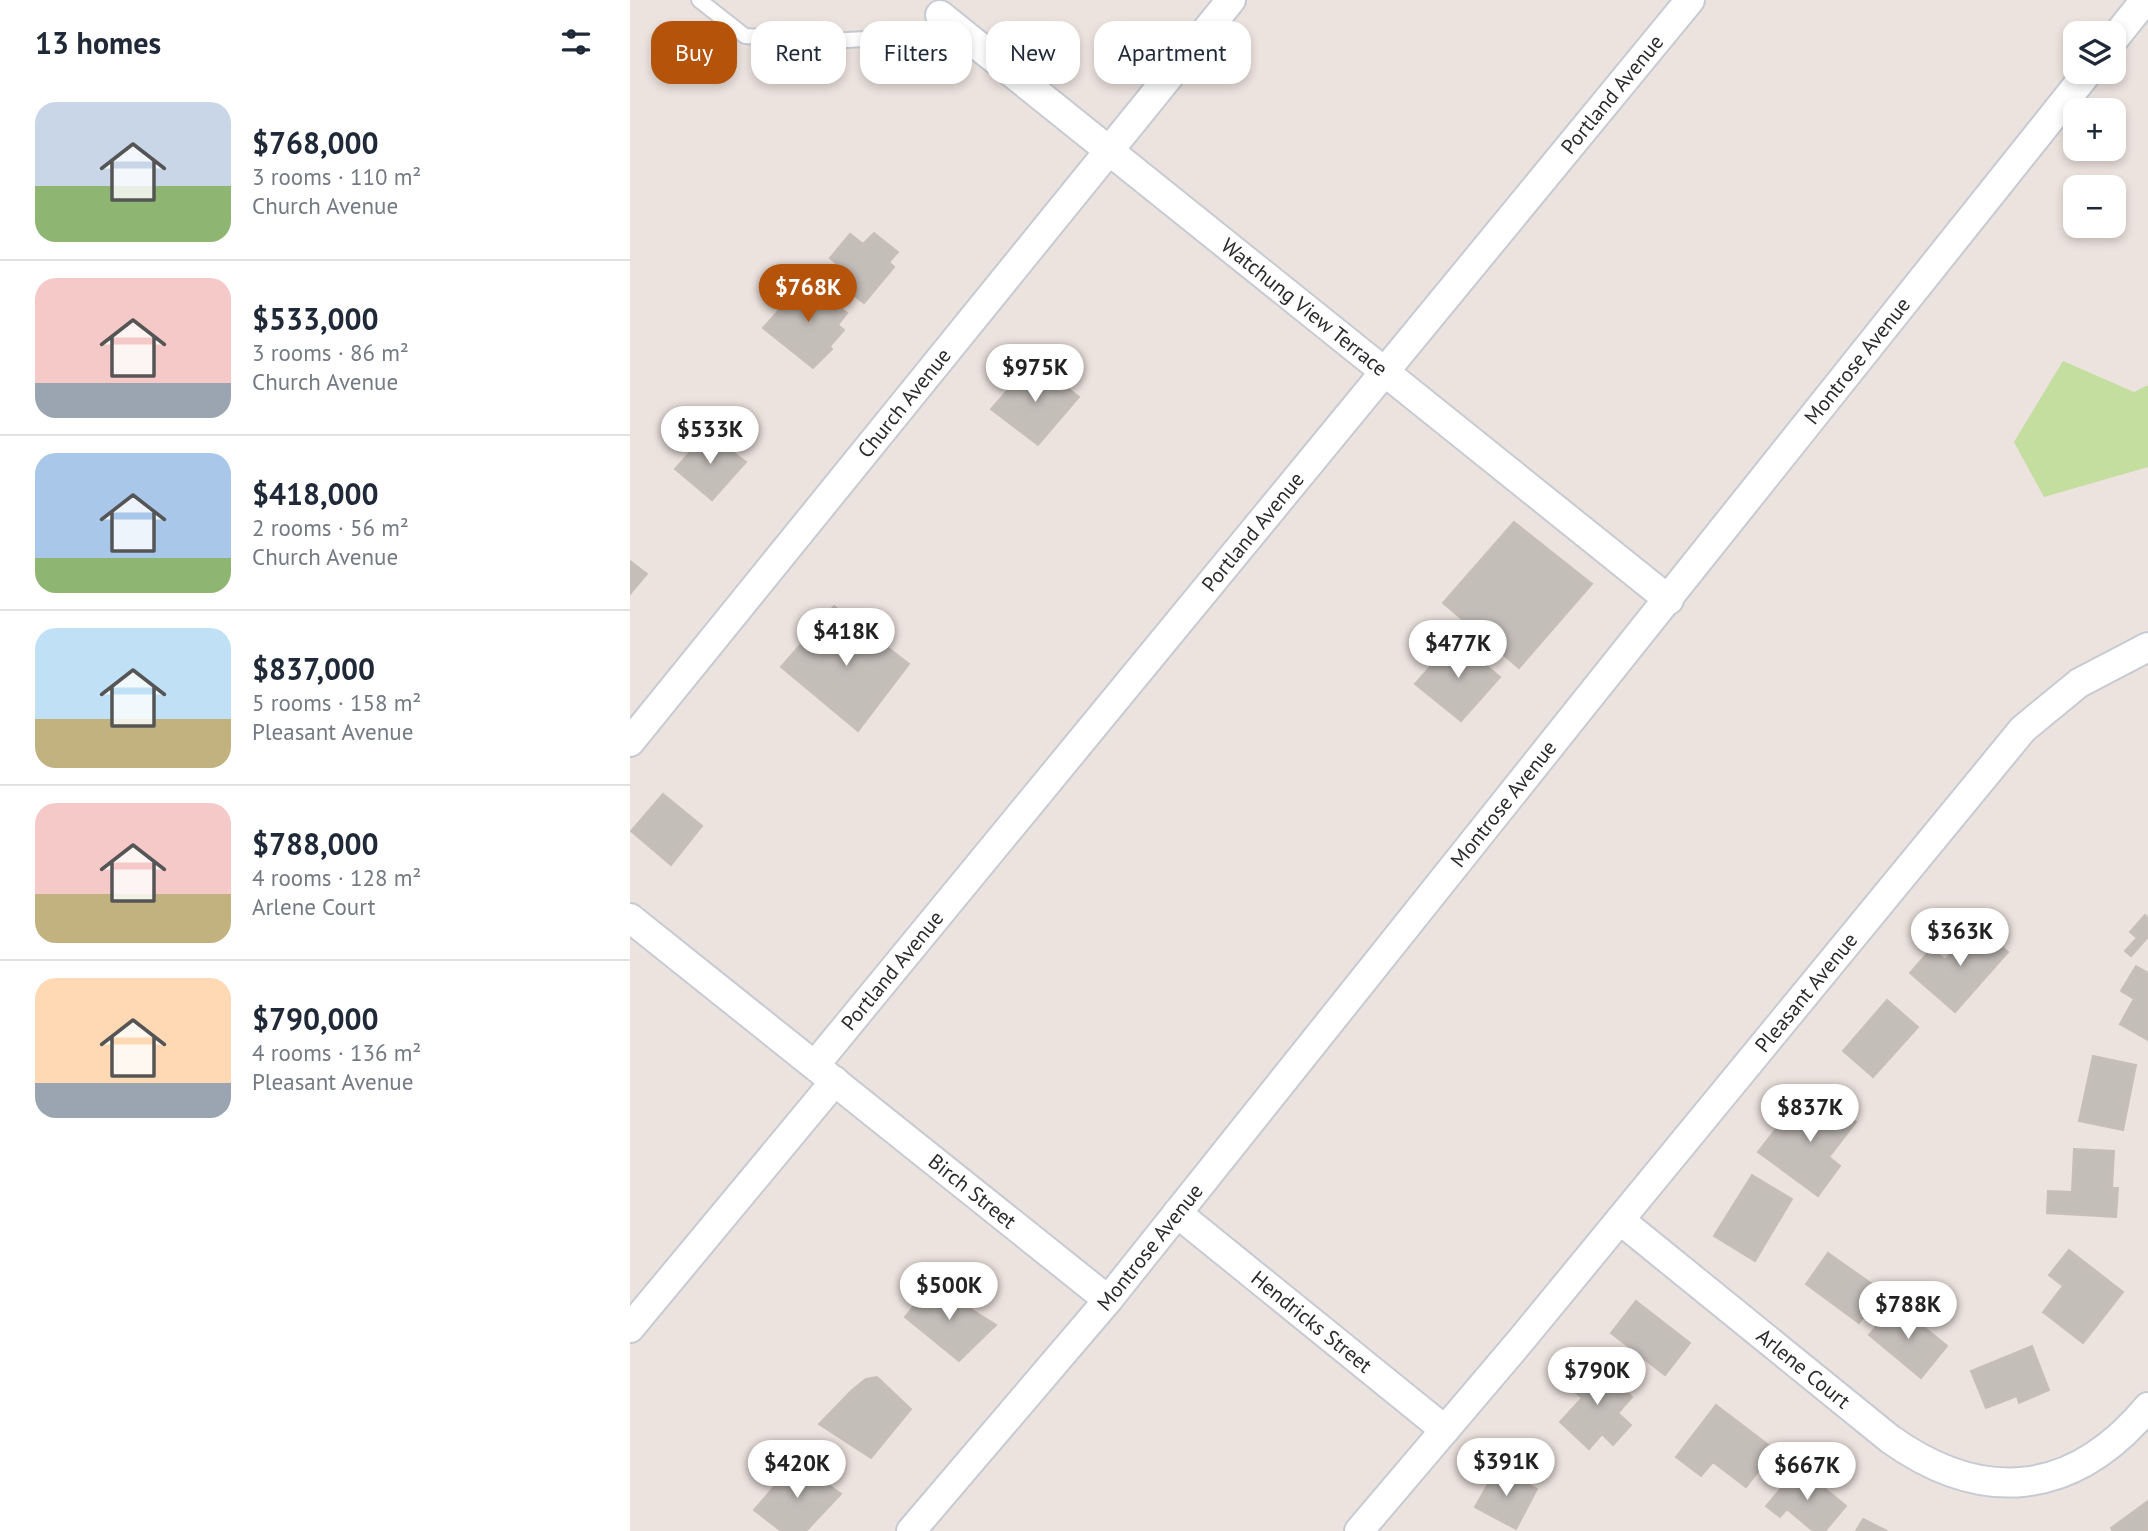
<!DOCTYPE html>
<meta charset="utf-8">
<style>
body{margin:0;font-family:"PT Sans",sans-serif;background:#f2f2f3;color:#1f2937;height:100vh;display:flex;flex-direction:column;font-size:26px;white-space:nowrap}
*{box-sizing:border-box;margin:0}
p{font-size:23px;color:#747a83}
.icon{flex:none;width:38px;height:38px;fill:none;stroke:currentColor;stroke-width:2;stroke-linecap:round;stroke-linejoin:round}
.map{position:relative;flex:1;overflow:hidden}
.side{display:flex;flex-direction:column;background:#fff;width:630px}
.side>*{flex:none}
.guide{position:absolute;left:21px;top:21px;width:665px;height:63px;display:flex;gap:14px}
.buttons{position:absolute;left:1433px;top:21px;display:grid;gap:14px}
.buttons a{display:grid;place-items:center;width:63px;height:63px;border-radius:14px;background:#fff;box-shadow:0 4px 10px #0003;font-size:35px}
.price{position:absolute;translate:-50% -60px;padding:0 16px;border-radius:24px;background:#fff;color:#222;font-size:23px;line-height:46px;filter:drop-shadow(0 2px 4px #0008)}
.price::after{content:'';position:absolute;left:50%;top:42px;width:21px;height:16px;margin-left:-10px;background:inherit;clip-path:polygon(0 0,100% 0,50% 100%)}
.price.selected{background:#b45309;color:#fff}
ul{padding:0;list-style:none}
li{display:flex;align-items:center;gap:21px;height:175px;padding:0 35px}
li+li{border-top:2px solid #e0e1e3}
li span{display:grid;place-items:center;flex:none;width:196px;height:140px;border-radius:21px;color:#555}
li>.icon{margin-inline-start:auto}
span .icon{width:84px;height:84px;fill:#fffc;stroke-width:1}
li b{font-size:30px}
h2{display:flex;justify-content:space-between;align-items:center;height:84px;padding:0 35px;font-size:30px}
.pill{padding:0 24px;border-radius:21px;background:#fff;box-shadow:0 4px 10px #0003;font-size:24px;line-height:63px}
.pill.selected{background:#b45309;color:#fff}
main{display:flex;flex:1;min-height:0}
.map>svg:first-child{display:block}
</style>
<main>
<section class="side">
<h2>13 homes<svg class="icon" aria-label="filters" viewBox="0 0 24 24"><path d="M4 7h16M4 17h16"/><circle cx="9" cy="7" r="2"/><circle cx="15" cy="17" r="2"/></svg></h2>
<ul>
<li><span style="background:linear-gradient(#c9d6e8 60%,#8fb573 0)"><svg class="icon" aria-label="home" viewBox="0 0 24 24"><path d="M3 11l9-7 9 7M6 9v11h12V9"/></svg></span><div><b>$768,000</b><p>3 rooms · 110 m²</p><p>Church Avenue</p></div></li>
<li><span style="background:linear-gradient(#f6c9c9 75%,#9aa5b1 0)"><svg class="icon" aria-label="home" viewBox="0 0 24 24"><path d="M3 11l9-7 9 7M6 9v11h12V9"/></svg></span><div><b>$533,000</b><p>3 rooms · 86 m²</p><p>Church Avenue</p></div></li>
<li><span style="background:linear-gradient(#a9c7e8 75%,#8fb573 0)"><svg class="icon" aria-label="home" viewBox="0 0 24 24"><path d="M3 11l9-7 9 7M6 9v11h12V9"/></svg></span><div><b>$418,000</b><p>2 rooms · 56 m²</p><p>Church Avenue</p></div></li>
<li><span style="background:linear-gradient(#bfe0f5 65%,#c2b280 0)"><svg class="icon" aria-label="home" viewBox="0 0 24 24"><path d="M3 11l9-7 9 7M6 9v11h12V9"/></svg></span><div><b>$837,000</b><p>5 rooms · 158 m²</p><p>Pleasant Avenue</p></div></li>
<li><span style="background:linear-gradient(#f6c9c9 65%,#c2b280 0)"><svg class="icon" aria-label="home" viewBox="0 0 24 24"><path d="M3 11l9-7 9 7M6 9v11h12V9"/></svg></span><div><b>$788,000</b><p>4 rooms · 128 m²</p><p>Arlene Court</p></div></li>
<li><span style="background:linear-gradient(#ffd9b3 75%,#9aa5b1 0)"><svg class="icon" aria-label="home" viewBox="0 0 24 24"><path d="M3 11l9-7 9 7M6 9v11h12V9"/></svg></span><div><b>$790,000</b><p>4 rooms · 136 m²</p><p>Pleasant Avenue</p></div></li>
</ul>
</section>
<div class="map">
<svg width="1518" height="1531" viewBox="0 0 1518 1531">
<rect width="100%" height="100%" fill="#ece2de"/>
<!-- green -->
<path fill="#c3de9e" d="M 1433,361 L 1504,392 L 1518,385 L 1518,467 L 1414,497 L 1384,442 Z"/>
<!-- building -->
<path fill="#c4beb9" stroke="#c7beb7" stroke-width="2" d="M 244,233 L 268,252 L 259,262 L 264,267 L 234,303 L 203,279 L 212,268 L 200,258 L 220,234 L 233,244 Z
M 176,280 L 217,313 L 208,325 L 214,330 L 200,346 L 202,349 L 183,368 L 133,328 Z
M 408,365 L 449,397 L 408,445 L 361,409 L 394,371 L 399,375 Z
M 77,433 L 116,462 L 82,500 L 45,469 Z
M 884,522 L 962,584 L 889,668 L 813,603 Z
M 0,561 L 17,574 L 0,594 Z
M 204,606 L 279,664 L 228,731 L 151,667 Z
M 825,639 L 870,677 L 831,721 L 785,684 Z
M 33,794 L 72,826 L 41,865 L 1,831 Z
M 1515,915 L 1518,918 L 1518,937 L 1501,956 L 1495,951 L 1507,938 L 1500,932 Z
M 1347,924 L 1378,952 L 1325,1012 L 1280,973 L 1302,948 L 1315,960 Z
M 1506,966 L 1518,973 L 1518,1040 L 1490,1024 L 1504,999 L 1491,991 Z
M 1257,1000 L 1288,1027 L 1243,1077 L 1213,1051 Z
M 1463,1056 L 1506,1065 L 1493,1130 L 1449,1121 Z
M 1188,1093 L 1226,1122 L 1199,1157 L 1210,1166 L 1188,1196 L 1128,1152 L 1152,1121 L 1162,1127 Z
M 1444,1149 L 1484,1151 L 1482,1188 L 1488,1188 L 1486,1217 L 1417,1213 L 1418,1191 L 1442,1192 Z
M 1122,1175 L 1162,1199 L 1125,1261 L 1084,1236 Z
M 1439,1250 L 1493,1292 L 1453,1343 L 1413,1312 L 1433,1286 L 1419,1275 Z
M 1198,1253 L 1252,1291 L 1229,1323 L 1176,1284 Z
M 301,1284 L 366,1325 L 329,1361 L 275,1317 Z
M 1006,1301 L 1060,1343 L 1035,1375 L 981,1333 Z
M 1266,1304 L 1317,1346 L 1291,1378 L 1239,1335 Z
M 1402,1346 L 1419,1390 L 1389,1403 L 1387,1396 L 1356,1408 L 1341,1371 Z
M 962,1360 L 1002,1397 L 988,1413 L 1001,1425 L 983,1445 L 972,1434 L 959,1449 L 930,1422 L 952,1398 L 938,1386 Z
M 247,1377 L 281,1409 L 241,1458 L 189,1424 L 222,1390 L 236,1379 Z
M 1086,1405 L 1145,1450 L 1116,1487 L 1083,1462 L 1071,1476 L 1046,1457 Z
M 166,1461 L 211,1494 L 176,1531 L 151,1531 L 124,1510 Z
M 1169,1467 L 1216,1506 L 1195,1531 L 1183,1531 L 1157,1509 L 1150,1517 L 1136,1506 Z
M 867,1468 L 907,1489 L 886,1529 L 845,1507 Z
M 1518,1501 L 1518,1531 L 1483,1531 L 1481,1528 Z
M 1233,1519 L 1257,1531 L 1226,1531 Z"/>
<g fill="none" stroke-linecap="round" stroke-linejoin="round">
<defs>
<path id="lane" d="M 69,0 L 115,36 L 199,41 L 290,36 L 325,27"/>
<g id="street">
<path id="s1" d="M 310,15 L 1039,600"/>
<path d="M 1484,39 L 1515,0"/>
<path id="s2" d="M 0,742 L 601,0"/>
<path id="s3" d="M 0,918 L 478,1300"/>
<path id="s4" d="M 185,1065 L 1060,0"/>
<path id="s5" d="M 547,1213 L 815,1430"/>
<path id="s6" d="M 990,1220 L 1260,1439 C 1354,1506 1444,1496 1518,1407"/>
<path d="M 0,1328 L 205,1081"/>
<path id="s7" d="M 281,1531 L 478,1300 L 1458,72"/>
<path id="s8" d="M 729,1531 L 892,1339 L 1393,729 L 1449,683 L 1518,647"/>
</g>
</defs>
<!-- lane casing -->
<use href="#lane" stroke="#c6cbd3" stroke-width="18"/>
<!-- street casing -->
<use href="#street" stroke="#c6cbd3" stroke-width="32"/>
<!-- lane -->
<use href="#lane" stroke="#fff" stroke-width="14"/>
<!-- street -->
<use href="#street" stroke="#fff" stroke-width="28"/>
</g>
<g text-anchor="middle" stroke-width="6" stroke-linejoin="round" paint-order="stroke">
<!-- street labels -->
<g font-size="21" fill="#2b2b2b" stroke="#fff">
<text dy="7" stroke="none"><textPath href="#s4" startOffset="1256">Portland Avenue</textPath></text>
<text dy="7" stroke="none"><textPath href="#s1" startOffset="467">Watchung View Terrace</textPath></text>
<text dy="7" stroke="none"><textPath href="#s7" startOffset="1505">Montrose Avenue</textPath></text>
<text dy="7" stroke="none"><textPath href="#s2" startOffset="436">Church Avenue</textPath></text>
<text dy="7" stroke="none"><textPath href="#s4" startOffset="690">Portland Avenue</textPath></text>
<text dy="7" stroke="none"><textPath href="#s7" startOffset="938">Montrose Avenue</textPath></text>
<text dy="7" stroke="none"><textPath href="#s4" startOffset="122">Portland Avenue</textPath></text>
<text dy="7" stroke="none"><textPath href="#s8" startOffset="700">Pleasant Avenue</textPath></text>
<text dy="7" stroke="none"><textPath href="#s3" startOffset="438">Birch Street</textPath></text>
<text dy="7" stroke="none"><textPath href="#s7" startOffset="371">Montrose Avenue</textPath></text>
<text dy="7" stroke="none"><textPath href="#s5" startOffset="173">Hendricks Street</textPath></text>
<text dy="7" stroke="none"><textPath href="#s6" startOffset="236">Arlene Court</textPath></text>
</g>
</g>
</svg>
<div class="buttons">
<a><svg class="icon" aria-label="layers" viewBox="0 0 24 24"><path d="M12 4l9 5-9 5-9-5zM3 14l9 5 9-5"/></svg></a>
<a>+</a>
<a>−</a>
</div>
<b class="price selected" style="left:178px;top:324px">$768K</b>
<b class="price" style="left:405px;top:404px">$975K</b>
<b class="price" style="left:80px;top:466px">$533K</b>
<b class="price" style="left:216px;top:668px">$418K</b>
<b class="price" style="left:828px;top:680px">$477K</b>
<b class="price" style="left:1330px;top:968px">$363K</b>
<b class="price" style="left:1180px;top:1144px">$837K</b>
<b class="price" style="left:319px;top:1322px">$500K</b>
<b class="price" style="left:1278px;top:1341px">$788K</b>
<b class="price" style="left:967px;top:1407px">$790K</b>
<b class="price" style="left:876px;top:1498px">$391K</b>
<b class="price" style="left:167px;top:1500px">$420K</b>
<b class="price" style="left:1177px;top:1502px">$667K</b>
<div class="guide">
<a class="pill selected">Buy</a>
<a class="pill">Rent</a>
<a class="pill">Filters</a>
<a class="pill">New</a>
<a class="pill">Apartment</a>
</div>
</div>
</main>
